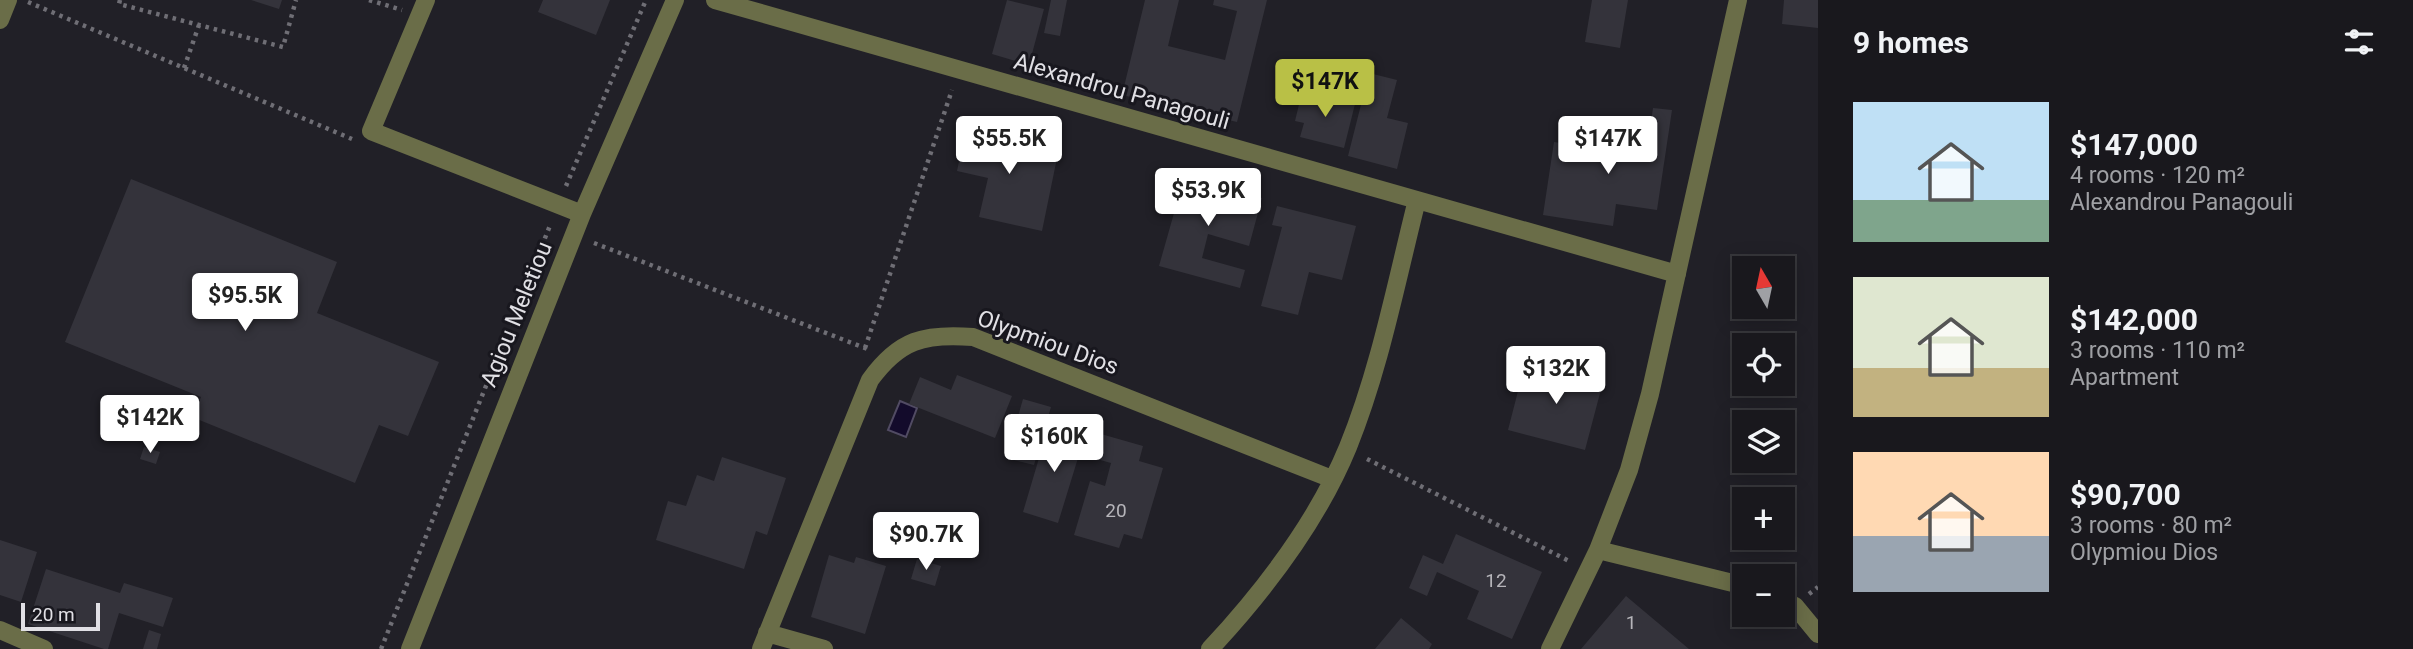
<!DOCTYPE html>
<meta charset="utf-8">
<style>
body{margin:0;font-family:Roboto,sans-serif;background:#222126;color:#f1f3f6;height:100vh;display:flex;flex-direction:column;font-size:26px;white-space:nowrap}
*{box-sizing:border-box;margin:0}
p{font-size:23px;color:#9fa0a4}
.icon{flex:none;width:38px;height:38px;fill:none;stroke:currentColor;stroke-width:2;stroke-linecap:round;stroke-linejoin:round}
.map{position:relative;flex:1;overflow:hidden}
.panel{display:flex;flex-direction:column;background:#19181d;width:595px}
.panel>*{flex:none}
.needle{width:46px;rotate:351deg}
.tools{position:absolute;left:1732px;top:256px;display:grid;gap:14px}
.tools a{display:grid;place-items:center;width:63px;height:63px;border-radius:0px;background:#19181d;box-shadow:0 4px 18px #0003,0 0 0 2px #37373b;font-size:35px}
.scale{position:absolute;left:21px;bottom:18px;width:79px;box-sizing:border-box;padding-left:7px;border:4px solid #e1e0e5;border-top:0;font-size:19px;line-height:24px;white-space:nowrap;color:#e1e0e5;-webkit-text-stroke:5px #18171e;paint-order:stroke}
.price{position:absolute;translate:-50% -60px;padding:0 16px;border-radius:7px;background:#fff;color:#222;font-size:23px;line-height:46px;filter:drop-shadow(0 2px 4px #0008)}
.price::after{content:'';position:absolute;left:50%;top:42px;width:21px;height:16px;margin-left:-10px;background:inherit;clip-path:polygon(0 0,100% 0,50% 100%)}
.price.current{background:#b9c046;color:#111}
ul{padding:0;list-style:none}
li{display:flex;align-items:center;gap:21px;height:175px;padding:0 35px}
li span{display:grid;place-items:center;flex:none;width:196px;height:140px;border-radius:0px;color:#555}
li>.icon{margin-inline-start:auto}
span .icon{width:84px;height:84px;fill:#fffc;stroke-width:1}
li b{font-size:30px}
h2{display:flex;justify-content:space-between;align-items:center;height:84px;padding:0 35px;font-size:30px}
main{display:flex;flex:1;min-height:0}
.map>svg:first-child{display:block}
</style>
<main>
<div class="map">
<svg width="1818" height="649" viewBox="0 0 1818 649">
<rect width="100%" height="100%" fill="#212027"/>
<!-- water -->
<path fill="#130b2b" stroke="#514b63" stroke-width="2" d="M 900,401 L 917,408 L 906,437 L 888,430 Z"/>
<!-- building -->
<path fill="#34333b" d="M 251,0 L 282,0 L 279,9 Z
M 543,0 L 610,0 L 596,35 L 538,12 Z
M 1007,0 L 1044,9 L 1029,65 L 992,54 Z
M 1051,0 L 1067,0 L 1060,36 L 1044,33 Z
M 1145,0 L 1179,0 L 1168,46 L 1225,60 L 1237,11 L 1213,5 L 1214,0 L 1267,0 L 1237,122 L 1122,95 Z
M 1592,0 L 1628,0 L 1620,48 L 1585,42 Z
M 1784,0 L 1818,0 L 1818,28 L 1782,24 Z
M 1369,73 L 1397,80 L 1387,118 L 1408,123 L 1397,169 L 1348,156 Z
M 1302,92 L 1355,104 L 1344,148 L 1300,137 L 1304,123 L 1295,121 Z
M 1653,108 L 1672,110 L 1657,210 L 1616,204 L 1613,226 L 1543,215 L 1554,142 L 1602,149 L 1604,137 L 1648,143 Z
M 967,123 L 1031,137 L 1028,152 L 1057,158 L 1042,231 L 979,217 L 988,178 L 957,171 Z
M 1177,175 L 1262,198 L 1249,246 L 1208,234 L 1202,258 L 1245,270 L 1240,288 L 1159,266 L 1178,199 L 1170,197 Z
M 131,179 L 337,262 L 317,313 L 439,362 L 408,436 L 379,425 L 355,483 L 192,417 L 201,397 L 65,342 Z
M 1277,206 L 1356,226 L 1342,280 L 1309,272 L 1298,315 L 1261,306 L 1282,227 L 1272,225 Z
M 1526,360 L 1550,366 L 1548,374 L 1576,382 L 1579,371 L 1604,378 L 1585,450 L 1508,430 Z
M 957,375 L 1012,396 L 995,438 L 909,404 L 920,377 L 951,390 Z
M 1023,399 L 1051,407 L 1034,465 L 1006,458 Z
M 1060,423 L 1086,432 L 1058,523 L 1023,512 L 1045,438 L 1055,441 Z
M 1101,434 L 1143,446 L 1139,461 L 1163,468 L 1142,539 L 1124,534 L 1119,548 L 1074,535 L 1090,481 L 1105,486 L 1111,463 L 1093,458 Z
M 144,447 L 160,452 L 156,464 L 140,459 Z
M 722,457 L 786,478 L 767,535 L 756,531 L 744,569 L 656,540 L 668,501 L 686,506 L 697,475 L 714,481 Z
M 1456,534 L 1542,572 L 1512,639 L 1467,619 L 1479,591 L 1437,572 L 1427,596 L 1409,588 L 1423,555 L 1443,564 Z
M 0,540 L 37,552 L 21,602 L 0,595 Z
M 829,555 L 854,563 L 856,557 L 886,566 L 865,634 L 811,617 Z
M 917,559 L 941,566 L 935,586 L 911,579 Z
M 46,569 L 120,593 L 124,583 L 173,598 L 163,627 L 119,613 L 108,649 L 104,649 L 28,624 Z
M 1626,596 L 1689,649 L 1581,649 Z
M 1401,618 L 1432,644 L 1429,649 L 1375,649 Z
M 149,630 L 161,634 L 157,649 L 143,649 Z"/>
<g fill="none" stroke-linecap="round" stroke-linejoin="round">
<!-- path -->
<path stroke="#6f6e75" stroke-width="4.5" stroke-dasharray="3.5 5" stroke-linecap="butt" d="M 120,0 L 119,4 L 283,47 L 296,0
M 369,0 L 402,10
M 28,2 L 352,139
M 184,68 L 199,25
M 566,186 L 646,0
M 594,243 L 870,350
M 865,348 L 952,90
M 1367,459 L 1571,562
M 1809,594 L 1818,587
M 381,649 L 551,223"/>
<!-- minor -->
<path stroke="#6a6d48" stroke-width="18" d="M 426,0 L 371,131 L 582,214
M 715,0 L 1677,274
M 0,20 L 8,0
M 1598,550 L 1745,586
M 1783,600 L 1795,606 L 1818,634
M 0,630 L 44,649
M 767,633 L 824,649
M 410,649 L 582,214 L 675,0
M 761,649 L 870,380 C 899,340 924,333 973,337 L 1332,479
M 1210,649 C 1263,592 1318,520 1348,447 C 1380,368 1396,283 1417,200
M 1550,649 L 1598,550 L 1629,470 L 1650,394 L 1738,0"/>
</g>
<g text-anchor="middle" stroke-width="6" stroke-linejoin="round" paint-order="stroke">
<!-- number labels -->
<g font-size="19" fill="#b6b5ba">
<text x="1116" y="517">20</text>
<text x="1496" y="587">12</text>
<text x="1631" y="629">1</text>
</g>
<!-- street labels -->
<g font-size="23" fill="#e1e0e5" stroke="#18171e">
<text transform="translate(1122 91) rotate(16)" y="8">Alexandrou Panagouli</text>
<text transform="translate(516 314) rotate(-68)" y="8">Agiou Meletiou</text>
<text transform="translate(1048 342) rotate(20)" y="8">Olypmiou Dios</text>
</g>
</g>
</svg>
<div class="tools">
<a><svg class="needle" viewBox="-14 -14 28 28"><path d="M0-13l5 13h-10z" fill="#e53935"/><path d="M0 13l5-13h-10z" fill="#9fa0a4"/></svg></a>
<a><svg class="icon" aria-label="locate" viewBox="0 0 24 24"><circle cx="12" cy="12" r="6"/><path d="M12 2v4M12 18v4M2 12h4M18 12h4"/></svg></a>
<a><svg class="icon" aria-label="layers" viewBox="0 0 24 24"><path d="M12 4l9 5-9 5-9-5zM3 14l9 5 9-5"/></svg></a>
<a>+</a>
<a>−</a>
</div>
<div class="scale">20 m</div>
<b class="price current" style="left:1325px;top:119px">$147K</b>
<b class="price" style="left:1009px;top:176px">$55.5K</b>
<b class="price" style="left:1608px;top:176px">$147K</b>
<b class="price" style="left:1208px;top:228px">$53.9K</b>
<b class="price" style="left:245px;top:333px">$95.5K</b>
<b class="price" style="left:1556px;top:406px">$132K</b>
<b class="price" style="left:150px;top:455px">$142K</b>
<b class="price" style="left:1054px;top:474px">$160K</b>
<b class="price" style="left:926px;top:572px">$90.7K</b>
</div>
<section class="panel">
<h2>9 homes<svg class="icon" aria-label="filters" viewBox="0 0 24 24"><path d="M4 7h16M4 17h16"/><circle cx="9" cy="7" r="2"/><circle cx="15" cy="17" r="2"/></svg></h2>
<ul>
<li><span style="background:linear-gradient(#bfe0f5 70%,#7fa58c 0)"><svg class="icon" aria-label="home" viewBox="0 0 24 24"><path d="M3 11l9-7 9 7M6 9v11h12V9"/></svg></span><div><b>$147,000</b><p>4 rooms · 120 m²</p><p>Alexandrou Panagouli</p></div></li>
<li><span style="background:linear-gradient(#dfe7d0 65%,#c2b280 0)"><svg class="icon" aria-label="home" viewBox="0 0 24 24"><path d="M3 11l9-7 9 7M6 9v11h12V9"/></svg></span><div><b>$142,000</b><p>3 rooms · 110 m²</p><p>Apartment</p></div></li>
<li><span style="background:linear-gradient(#ffd9b3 60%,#9aa5b1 0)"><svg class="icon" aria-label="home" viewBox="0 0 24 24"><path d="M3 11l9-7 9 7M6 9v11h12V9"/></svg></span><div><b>$90,700</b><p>3 rooms · 80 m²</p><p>Olypmiou Dios</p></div></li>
</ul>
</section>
</main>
